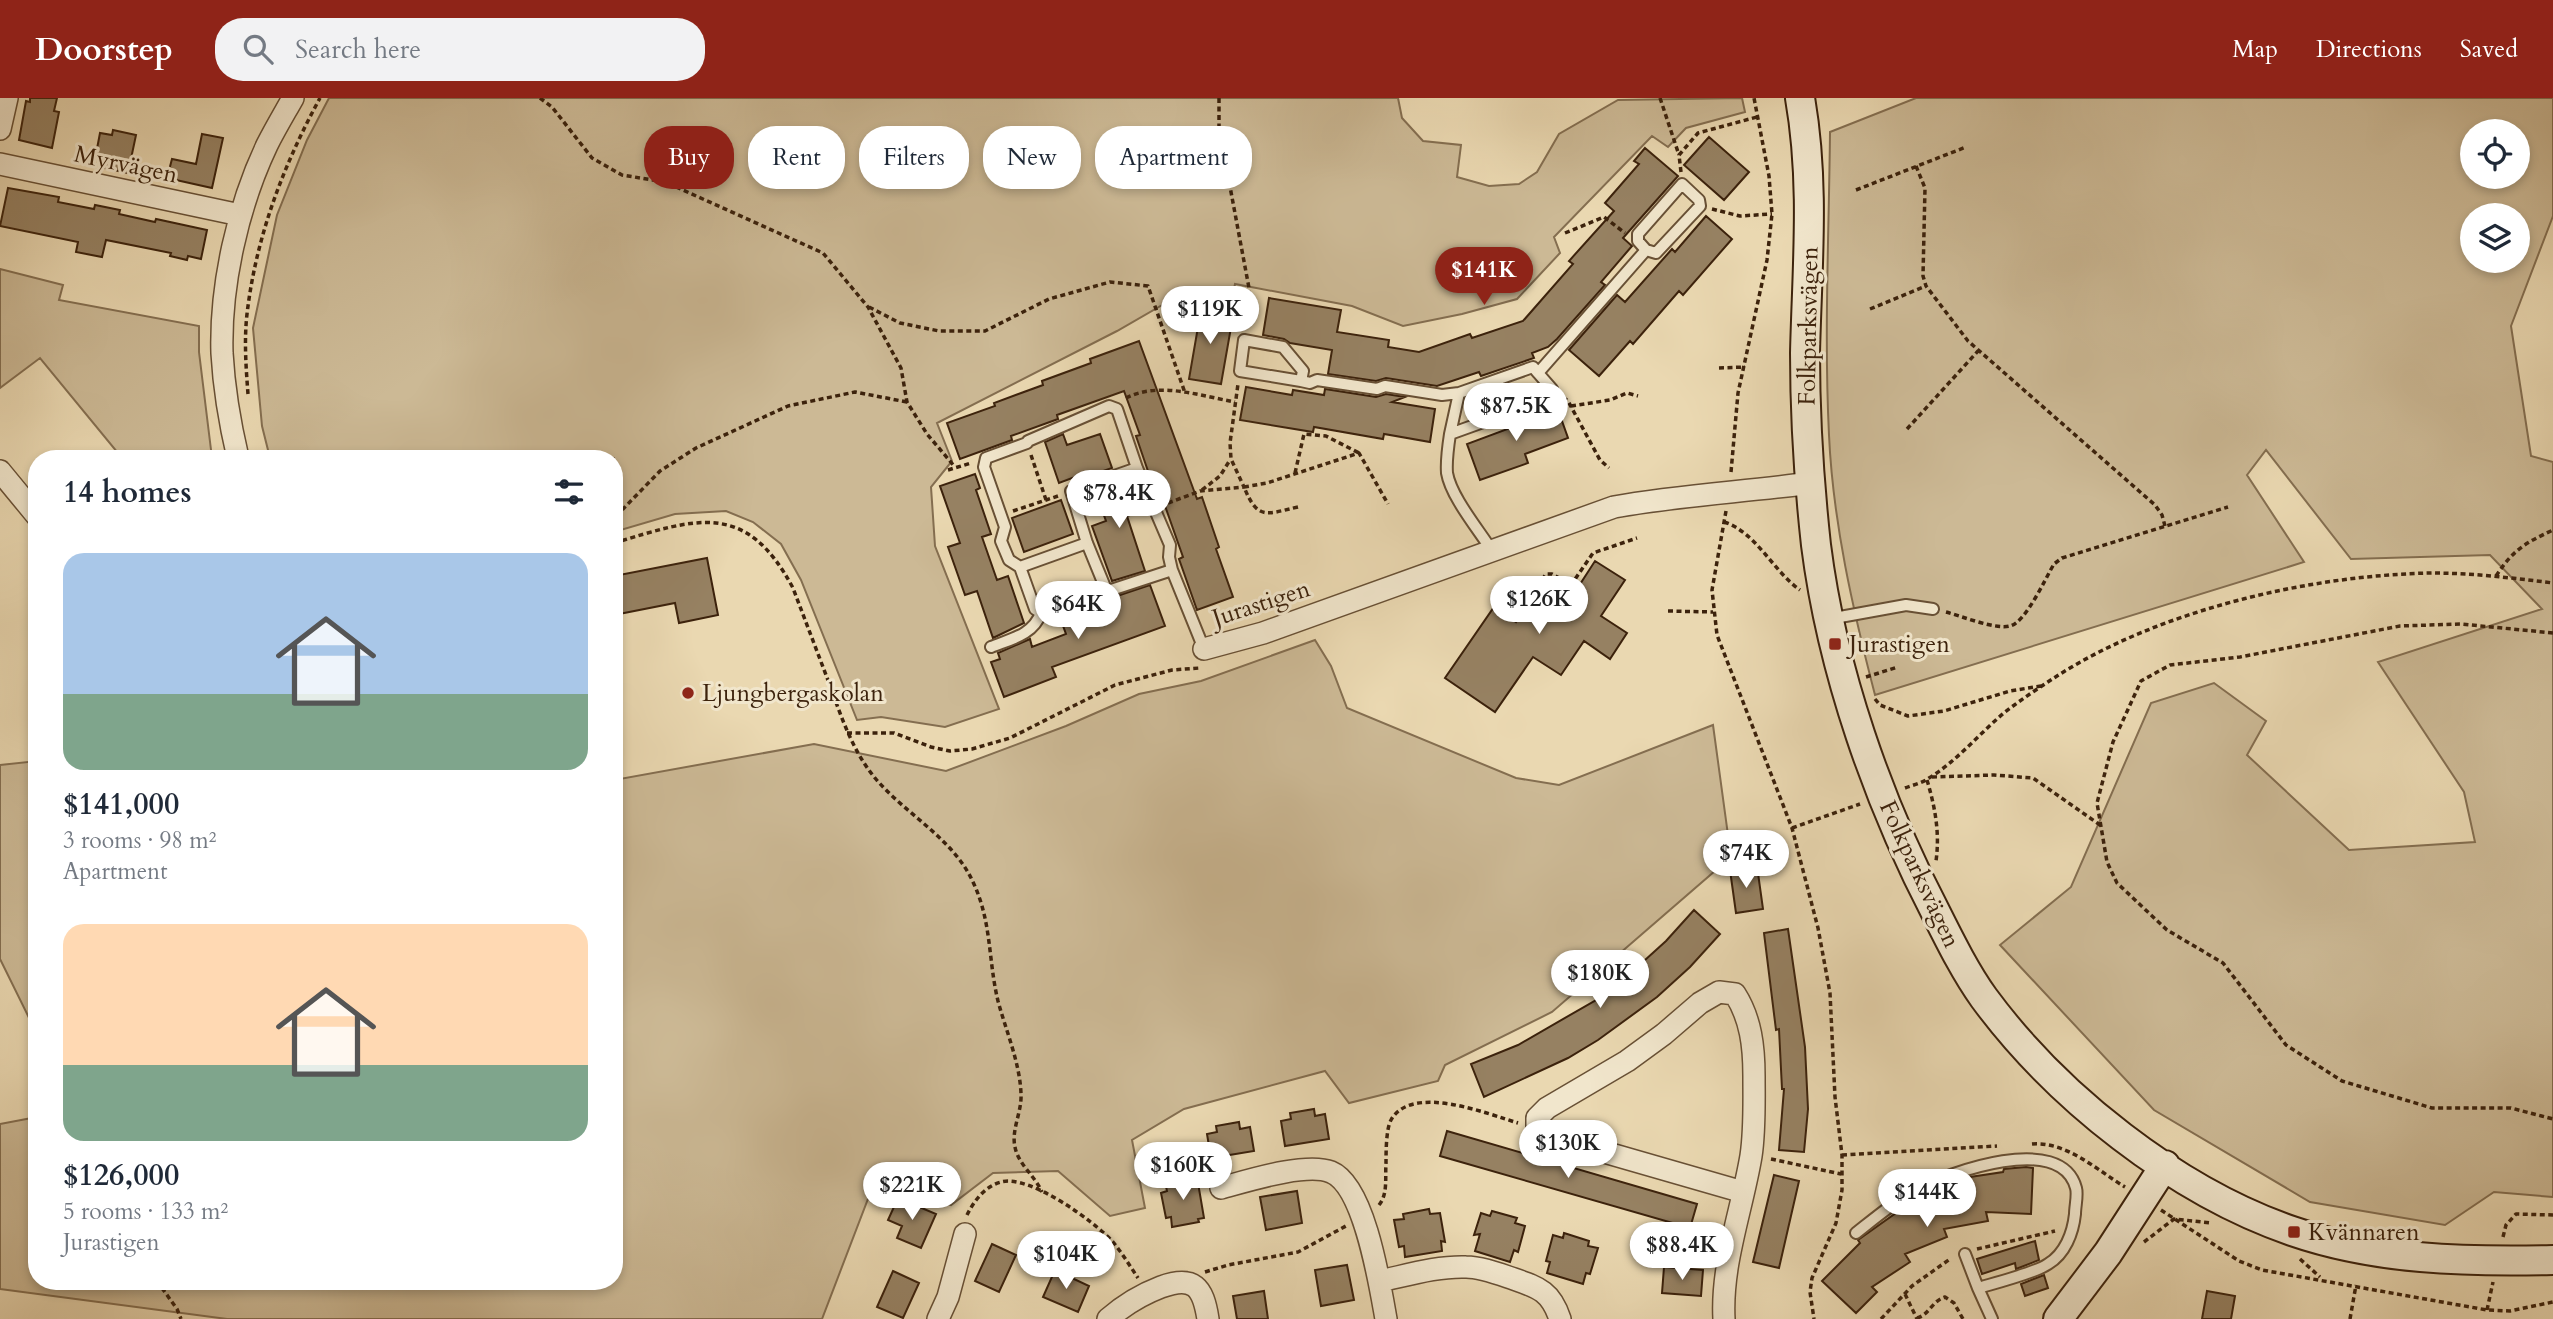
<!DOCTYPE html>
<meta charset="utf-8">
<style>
body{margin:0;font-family:Cardo,serif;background:#f2f2f3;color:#1f2937;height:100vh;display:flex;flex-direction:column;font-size:26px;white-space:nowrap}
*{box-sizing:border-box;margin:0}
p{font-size:23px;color:#747a83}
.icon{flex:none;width:38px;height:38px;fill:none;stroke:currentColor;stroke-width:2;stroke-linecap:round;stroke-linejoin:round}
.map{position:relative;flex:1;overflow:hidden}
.side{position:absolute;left:28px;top:352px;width:595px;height:840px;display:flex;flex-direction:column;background:#fff;border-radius:28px;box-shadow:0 4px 10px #0003}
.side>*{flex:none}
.top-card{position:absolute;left:644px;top:28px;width:665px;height:63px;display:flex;gap:14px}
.fabs{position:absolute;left:2460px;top:21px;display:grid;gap:14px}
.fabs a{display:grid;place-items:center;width:70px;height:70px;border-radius:50%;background:#fff;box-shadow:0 4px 10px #0003;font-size:35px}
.price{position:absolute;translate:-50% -60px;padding:0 16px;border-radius:24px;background:#fff;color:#222;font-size:23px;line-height:46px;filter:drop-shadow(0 2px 4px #0008)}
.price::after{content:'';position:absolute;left:50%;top:42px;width:21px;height:16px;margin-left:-10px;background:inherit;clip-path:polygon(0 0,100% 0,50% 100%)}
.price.selected{background:#8f2418;color:#fff}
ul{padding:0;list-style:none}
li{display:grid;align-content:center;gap:14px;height:371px;padding:0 35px}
li span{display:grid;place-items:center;height:217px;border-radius:21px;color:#555}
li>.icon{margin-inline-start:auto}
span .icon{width:126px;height:126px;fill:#fffc;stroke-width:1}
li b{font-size:30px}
h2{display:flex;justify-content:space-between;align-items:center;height:84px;padding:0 35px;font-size:30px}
.tag{padding:0 24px;border-radius:28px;background:#fff;box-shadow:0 4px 10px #0003;font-size:24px;line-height:63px}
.tag.selected{background:#8f2418;color:#fff}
header{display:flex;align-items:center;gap:42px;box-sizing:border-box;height:98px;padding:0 35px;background:#8f2418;color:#fff}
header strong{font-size:33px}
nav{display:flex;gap:38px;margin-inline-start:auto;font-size:24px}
.search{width:490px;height:63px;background:#f2f2f3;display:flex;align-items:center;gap:18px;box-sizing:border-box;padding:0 24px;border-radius:28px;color:#747a83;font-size:26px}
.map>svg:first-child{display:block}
</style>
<header>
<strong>Doorstep</strong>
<div class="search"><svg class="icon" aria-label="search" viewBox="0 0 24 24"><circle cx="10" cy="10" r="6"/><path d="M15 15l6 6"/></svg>Search here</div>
<nav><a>Map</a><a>Directions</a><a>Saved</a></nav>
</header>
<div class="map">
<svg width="2553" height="1221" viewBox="0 0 2553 1221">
<rect width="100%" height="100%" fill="#ead8b1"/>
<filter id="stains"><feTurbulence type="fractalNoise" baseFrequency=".00286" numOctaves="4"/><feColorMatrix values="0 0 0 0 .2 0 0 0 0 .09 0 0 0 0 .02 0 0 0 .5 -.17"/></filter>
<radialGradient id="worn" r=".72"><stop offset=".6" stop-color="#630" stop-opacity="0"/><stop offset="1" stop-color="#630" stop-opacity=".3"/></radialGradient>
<!-- green -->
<path fill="#ccb995" stroke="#846e50" stroke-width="2" fill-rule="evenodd" d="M 329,0 L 1398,0 L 1402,20 L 1423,43 L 1461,47 L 1457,79 L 1489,88 L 1519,86 L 1537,74 L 1559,36 L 1618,2 L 1742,0 L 1745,14 L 1686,30 L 1668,49 L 1652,38 L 1554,139 L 1560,155 L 1517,201 L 1462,216 L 1403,228 L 1352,208 L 1235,186 L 1233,197 L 1190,191 L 1117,233 L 937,325 L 952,363 L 931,389 L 935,448 L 999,611 L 945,629 L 881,619 L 857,622 L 801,482 L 781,446 L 753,424 L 726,413 L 675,416 L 614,434 L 614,360 L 270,360 L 262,328 L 253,230 L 277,117 L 307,42 Z
M 1916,0 L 2553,0 L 2553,118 L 2511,228 L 2531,358 L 2553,364 L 2553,1099 L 2494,1094 L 2445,1127 L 2310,1104 L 2154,1012 L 2000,847 L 2071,789 L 2151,605 L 2214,585 L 2266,623 L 2247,657 L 2349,752 L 2475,744 L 2464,694 L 2378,564 L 2542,511 L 2490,457 L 2351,461 L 2266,352 L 2247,377 L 2304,464 L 1875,597 C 1853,512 1833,425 1829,337 C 1824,236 1829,135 1830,34 ZM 2473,33 L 2518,33 L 2518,79 L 2473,79 ZM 2473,117 L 2518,117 L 2518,163 L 2473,163 Z
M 0,171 L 63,187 L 59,202 L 199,228 L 199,254 L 212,360 L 122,360 L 40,260 L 0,290 Z
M 1315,542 L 1331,568 L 1347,610 L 1516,680 L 1559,687 L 1713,627 L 1731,759 L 1552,914 L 1445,967 L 1438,983 L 1349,1005 L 1325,973 L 1184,1011 L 1132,1042 L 1145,1110 L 1110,1118 L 1058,1073 L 993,1075 L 951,1107 L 876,1080 L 822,1221 L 227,1221 L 0,1191 L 0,1026 L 37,1019 L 37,1183 L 614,1183 L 614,682 L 814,646 L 946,673 L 1066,628 L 1139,596 L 1201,583 Z
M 37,663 L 37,936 L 0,861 L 0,667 Z"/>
<!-- building -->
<path fill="#968162" stroke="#3c220c" stroke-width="2" d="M 30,0 L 57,0 L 54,13 L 59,14 L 52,50 L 19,42 L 26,3 L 30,4 Z
M 113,32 L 136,37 L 128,75 L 104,70 L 106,58 L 96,56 L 100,35 L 112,37 Z
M 202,36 L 223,40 L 212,90 L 167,80 L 172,61 L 196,66 Z
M 1709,39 L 1749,74 L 1724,102 L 1684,67 Z
M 1645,50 L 1678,78 L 1623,140 L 1632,148 L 1601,184 L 1605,187 L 1557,241 L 1548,249 L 1532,255 L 1534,260 L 1481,278 L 1479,274 L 1437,288 L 1386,280 L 1376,283 L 1328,276 L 1332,252 L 1290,245 L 1284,241 L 1263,237 L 1269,200 L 1341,212 L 1337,234 L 1389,242 L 1388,249 L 1419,254 L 1470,236 L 1472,240 L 1523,223 L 1573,166 L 1569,163 L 1614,113 L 1605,105 L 1639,66 L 1634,63 Z
M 8,90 L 59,99 L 58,104 L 94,111 L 95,107 L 120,112 L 119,116 L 155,124 L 156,121 L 207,132 L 201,161 L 188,158 L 187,162 L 170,158 L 171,155 L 106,142 L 102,159 L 76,154 L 78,144 L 0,128 Z
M 1706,118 L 1732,141 L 1683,197 L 1679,193 L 1633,246 L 1630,243 L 1599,278 L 1569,252 L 1617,197 L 1625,204 L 1672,151 L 1675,154 Z
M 1196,212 L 1233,218 L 1221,286 L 1189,281 L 1198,229 L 1193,228 Z
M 1139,243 L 1197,401 L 1202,399 L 1219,449 L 1216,451 L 1233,499 L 1197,512 L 1179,461 L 1183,459 L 1164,405 L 1161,406 L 1150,379 L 1136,338 L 1140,337 L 1124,293 L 1057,317 L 1058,321 L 1011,338 L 1012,342 L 960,361 L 947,325 L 995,308 L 994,305 L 1043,287 L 1042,283 L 1091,265 L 1090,261 Z
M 1246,289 L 1292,297 L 1293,292 L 1324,297 L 1325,291 L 1376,299 L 1386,296 L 1405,299 L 1392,304 L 1435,311 L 1430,344 L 1384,336 L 1383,341 L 1314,329 L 1313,334 L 1240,322 Z
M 1557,309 L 1568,340 L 1525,356 L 1528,365 L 1480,382 L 1467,346 L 1513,329 L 1512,326 Z
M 1063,336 L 1067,347 L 1100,336 L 1112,370 L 1089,378 L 1088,374 L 1059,385 L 1045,344 Z
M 975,376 L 980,390 L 976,392 L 991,436 L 982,439 L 997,482 L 1008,478 L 1024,525 L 993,540 L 977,493 L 965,497 L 948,449 L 960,445 L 940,388 Z
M 1118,385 L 1119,390 L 1135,385 L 1146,411 L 1127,418 L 1145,473 L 1112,483 L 1092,428 L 1106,423 L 1095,393 Z
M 1061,402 L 1073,436 L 1024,454 L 1012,420 Z
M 707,460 L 718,517 L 679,525 L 675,505 L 614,517 L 614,478 Z
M 1595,463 L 1625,482 L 1601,518 L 1627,535 L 1610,561 L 1584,543 L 1561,577 L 1533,559 L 1495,614 L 1445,580 L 1494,509 L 1516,524 L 1547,480 L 1573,497 Z
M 1150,487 L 1165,528 L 1052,569 L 1056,579 L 1004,599 L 991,564 L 1000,561 L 998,555 L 1030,541 L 1032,549 L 1066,536 L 1062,525 L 1119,504 L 1117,498 Z
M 1757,768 L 1763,811 L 1736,815 L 1730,772 Z
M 1694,812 L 1720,836 L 1690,869 L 1657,899 L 1598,942 L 1568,960 L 1484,999 L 1471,966 L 1518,947 L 1603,898 L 1602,896 L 1634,872 L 1666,843 Z
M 1788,831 L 1805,949 L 1808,1011 L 1804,1054 L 1779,1052 L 1784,991 L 1782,991 L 1779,931 L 1776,932 L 1764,835 Z
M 1314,1011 L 1315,1018 L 1325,1016 L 1329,1041 L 1285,1048 L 1281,1023 L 1291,1021 L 1290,1015 Z
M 1239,1024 L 1240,1031 L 1250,1029 L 1254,1053 L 1211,1060 L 1207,1036 L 1217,1034 L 1216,1028 Z
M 1447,1033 L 1697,1106 L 1690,1130 L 1440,1058 Z
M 2026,1069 L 2033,1070 L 2031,1116 L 1986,1114 L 1988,1123 L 1944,1131 L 1947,1139 L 1905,1156 L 1910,1164 L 1872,1189 L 1877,1194 L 1856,1215 L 1822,1183 L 1860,1145 L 1858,1142 L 1913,1103 L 1970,1079 L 2003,1074 L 2004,1071 Z
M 1774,1077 L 1799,1083 L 1779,1170 L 1753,1164 Z
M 1197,1079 L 1204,1120 L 1198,1121 L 1199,1124 L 1172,1129 L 1171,1119 L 1166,1120 L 1161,1095 L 1167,1093 L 1165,1084 Z
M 1297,1093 L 1302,1125 L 1266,1132 L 1260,1099 Z
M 898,1100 L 936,1116 L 921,1150 L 897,1140 L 902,1128 L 888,1122 Z
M 1429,1111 L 1430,1116 L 1440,1115 L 1445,1144 L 1441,1143 L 1442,1153 L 1405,1159 L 1404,1148 L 1399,1149 L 1394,1122 L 1404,1121 L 1403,1116 Z
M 1492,1113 L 1517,1120 L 1515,1125 L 1525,1128 L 1518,1154 L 1514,1152 L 1510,1164 L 1475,1153 L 1480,1136 L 1474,1137 L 1481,1115 L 1490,1118 Z
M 1564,1135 L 1589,1143 L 1588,1148 L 1598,1150 L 1590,1176 L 1586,1175 L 1583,1186 L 1547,1175 L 1550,1164 L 1546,1163 L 1553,1137 L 1563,1140 Z
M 2035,1143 L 2039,1162 L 2016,1171 L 2015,1165 L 1982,1176 L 1977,1161 Z
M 992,1146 L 1016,1157 L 999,1194 L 975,1183 Z
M 1347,1167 L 1354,1202 L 1321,1208 L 1315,1172 Z
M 1664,1169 L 1703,1172 L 1701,1198 L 1662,1195 Z
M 1055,1172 L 1089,1188 L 1078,1214 L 1043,1199 Z
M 893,1173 L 919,1185 L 903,1220 L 877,1209 Z
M 2044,1177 L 2048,1190 L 2025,1198 L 2021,1186 Z
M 1264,1193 L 1268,1221 L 1237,1221 L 1233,1198 Z
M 2207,1193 L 2235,1198 L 2231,1221 L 2202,1221 Z"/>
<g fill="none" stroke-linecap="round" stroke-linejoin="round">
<defs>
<path id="lane" d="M 1301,283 L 1240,273 L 1244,242 L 1283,249 L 1303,273 L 1301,283 L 1310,285 L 1317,282 L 1377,291 L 1385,288 L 1442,297 L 1459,295
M 1450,336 L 1459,295 L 1533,269 L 1538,275
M 1492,453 C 1479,432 1451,399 1447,375 C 1446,362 1448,349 1450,336 L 1500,318 L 1506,312 L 1549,296 L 1552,291 L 1538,275 L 1646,152 L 1656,155 L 1700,108 L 1699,102 L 1682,86 L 1638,136 L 1638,143 L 1646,152
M 1020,469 L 1087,445
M 1172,472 L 1041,515 L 1035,511 L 1020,469 L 1009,462 L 1001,443 L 1005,429 L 984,369 L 986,360 L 1027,345 L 1028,343 L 1109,308 L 1117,311 L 1137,370 L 1170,447 L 1169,459 L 1172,472 L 1204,551
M 1107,494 L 1087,445 L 1071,393 L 1137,370
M 1829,521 L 1906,507 L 1933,511
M 991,549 C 1011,541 1033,537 1041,515
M 1856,1135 C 1875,1120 1895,1103 1917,1092 C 1949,1074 2061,1034 2076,1090 C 2078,1097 2075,1108 2075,1116 C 2073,1135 2065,1156 2048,1166 C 2035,1175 1995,1185 1978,1190 L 1992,1221
M 1965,1156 L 1978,1190"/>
<path id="street" d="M 0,31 L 7,0
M 0,66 L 240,117
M 238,360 C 230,326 224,291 222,255 C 220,187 238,108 267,47 C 275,31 284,16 293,0
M 0,373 L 37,418
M 1204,551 L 1263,535 L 1614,409 C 1679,397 1745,394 1811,385
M 1221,1090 C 1247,1083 1306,1064 1331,1074 C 1365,1088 1380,1188 1386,1221
M 1380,1183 C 1408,1177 1437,1168 1466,1169 C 1481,1169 1499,1176 1514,1181 C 1540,1190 1551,1194 1560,1221
M 938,1221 L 948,1199 L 965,1136
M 1108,1221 C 1124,1207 1140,1197 1161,1189 C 1194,1177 1203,1189 1208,1221
M 1724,1221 C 1721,1166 1742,1112 1751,1058 C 1755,1032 1754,1004 1754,978 C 1754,949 1751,921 1735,896 L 1719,894 L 1700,905 L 1664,936 L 1627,963 L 1547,1010 L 1537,1020 L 1537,1030 L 1545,1037 L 1743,1094"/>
<path id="secondary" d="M 1800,0 C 1815,85 1807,170 1805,255 C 1805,319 1809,383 1816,447 C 1832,573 1878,704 1937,817 C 1951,845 1966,875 1984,900 C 2057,999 2176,1093 2292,1133 C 2376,1162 2465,1164 2553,1162
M 2058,1221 L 2108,1155 L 2165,1067"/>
</defs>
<!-- lane casing -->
<use href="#lane" stroke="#685035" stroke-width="14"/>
<!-- street casing -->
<use href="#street" stroke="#685035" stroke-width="24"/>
<!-- secondary casing -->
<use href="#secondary" stroke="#3c220c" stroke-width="32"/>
<!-- path -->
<path stroke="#3c220c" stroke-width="3.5" stroke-dasharray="5 3.5" stroke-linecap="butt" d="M 540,0 L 552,9 L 592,60 L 622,77 L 665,84 L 823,155 L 868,209 L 901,270 L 907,304 L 927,336 L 955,369
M 1219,0 L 1219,30 L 1249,190 L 1246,229
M 1660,0 L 1679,57
M 1916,68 L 1925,90 L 1923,178 L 1926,188 L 1968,243 L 2155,407 L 2162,417 L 2165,428
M 1681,74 L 1679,57 L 1698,35 L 1757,19
M 1856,92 L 1966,49
M 1712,111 L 1740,118 L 1772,116
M 1565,135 L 1604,119 L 1625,135
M 869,209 L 900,225 L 939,233 L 985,233 L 1049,201 L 1110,184 L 1148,188 L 1185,295
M 1870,211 L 1926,188
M 1719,270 L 1745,269
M 248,296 C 246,270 244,242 247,216 C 256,139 283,68 320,0
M 1563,299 L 1568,303 L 1600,362 L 1609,370
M 1126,300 C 1160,283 1200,298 1235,304
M 1571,308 L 1610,302 L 1627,295 L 1638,298
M 1907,331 L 1978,253
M 1031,357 L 1046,402
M 948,372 L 971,365
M 1731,374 L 1738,295 L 1767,162 L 1772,116 L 1769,78 L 1754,0
M 1295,375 L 1304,336 L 1326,338 L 1359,355
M 1202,392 L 1220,378 L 1230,362
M 1168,405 L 1200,393 L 1244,389 L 1231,361 L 1230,345 L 1238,286
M 1298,409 C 1266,416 1258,423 1244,389 L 1267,385 L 1359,355 L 1388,406
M 1013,413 L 1058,398
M 1726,413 L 1712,492 L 1717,537 L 1792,730 L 1818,830 L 1830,895 L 1835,999 L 1842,1057 L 1842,1092 L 1836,1125 L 1812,1180 L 1810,1194 L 1814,1221
M 614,415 L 623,411 L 660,373 L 696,350 L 788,308 L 855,294 L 907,304
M 1724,424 C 1756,434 1773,473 1800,492
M 614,445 C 697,420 746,402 793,490 C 805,522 817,553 829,585 C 841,618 852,652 875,680 C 905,716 953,740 973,784 C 992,824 988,862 998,903 C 1006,933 1020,965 1021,996 C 1022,1014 1011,1032 1015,1049 C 1018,1066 1035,1078 1042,1094
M 2496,478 C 2513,452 2525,445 2553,432
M 1533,496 L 1546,476 L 1552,476 L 1571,487 L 1593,455 L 1637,440
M 1668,513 L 1713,514
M 1946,514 C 1961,518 1996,532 2010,528 C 2026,524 2045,481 2054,466 L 2062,460 L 2228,409
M 2553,535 L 2461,526 L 2400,528 L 2240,559 L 2170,567 L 2141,583 L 2113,644 L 2097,705 L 2107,764 L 2117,785 L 2167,832 L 2223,865 L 2286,947 L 2342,983 L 2432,1010 L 2511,1010 L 2553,1021
M 1866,579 L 1898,569
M 1875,601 L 1880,607 L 1908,618 L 1944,613 L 2010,593 L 2041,588
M 847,635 L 894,635 L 931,649 L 950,653 L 972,651 L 1010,640 L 1115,587 L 1172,572 L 1200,570
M 1932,679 L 1994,677 L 2033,680 L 2100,727
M 1927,682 C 1935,709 1940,735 1936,763
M 1905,690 C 1913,687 1922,685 1929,680 C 1957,663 1980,635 2005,614 C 2022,601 2040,589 2057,578 C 2160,512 2310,477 2432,475 C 2472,475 2513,480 2553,485
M 1792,730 L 1860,706
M 2032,1046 C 2066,1043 2097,1072 2125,1089
M 1842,1057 L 1997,1048
M 1771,1061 L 1841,1076
M 1379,1107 C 1388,1096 1385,1080 1386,1065 C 1386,1055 1386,1031 1391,1022 C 1412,985 1488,1016 1518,1025
M 2161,1112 L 2239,1163 L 2262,1172 L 2487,1212 L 2510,1213 L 2553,1204
M 967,1117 C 974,1103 985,1088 1001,1084 C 1029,1076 1094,1123 1113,1144 C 1122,1155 1130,1168 1138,1180
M 2503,1139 L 2506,1127 L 2516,1116 L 2553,1117
M 2144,1144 L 2174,1121 L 2212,1125
M 1977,1151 L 2055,1133
M 2300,1161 L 2320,1179
M 1205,1174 L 1228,1167 L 1298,1154 L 1346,1128
M 157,1183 L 177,1211 L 181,1221
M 1905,1196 L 1917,1221
M 2487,1212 L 2493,1184
M 1917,1220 C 1929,1217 1932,1203 1945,1199 L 1954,1205 L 1963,1221
M 1881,1221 L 1912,1188 L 1950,1161
M 2350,1221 L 2356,1187"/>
<!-- lane -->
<use href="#lane" stroke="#f1e6cc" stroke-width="10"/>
<!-- street -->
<use href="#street" stroke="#f1e6cc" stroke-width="21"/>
<!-- secondary -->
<use href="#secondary" stroke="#f1e6cc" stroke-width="28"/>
</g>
<!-- markers -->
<g fill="#8f2418" stroke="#f1e6cc" stroke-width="2.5">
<rect x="1828" y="539" width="14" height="14" rx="3.5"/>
<circle cx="688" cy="595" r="7"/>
<rect x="2287" y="1127" width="14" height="14" rx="3.5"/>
</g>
<g text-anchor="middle" stroke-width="6" stroke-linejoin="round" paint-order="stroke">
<!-- street labels -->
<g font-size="24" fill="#3c220c" stroke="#f1e6cc">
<text transform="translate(126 66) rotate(12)" y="8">Myrvägen</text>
<text transform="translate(1808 228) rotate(-89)" y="8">Folkparksvägen</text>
<text transform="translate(1261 505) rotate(-18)" y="8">Jurastigen</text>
<text transform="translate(1920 776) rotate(65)" y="8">Folkparksvägen</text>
</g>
<!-- poi labels -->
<g font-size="24" fill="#3c220c" stroke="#f1e6cc" text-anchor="start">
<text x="1849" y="554">Jurastigen</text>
<text x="702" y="603">Ljungbergaskolan</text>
<text x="2308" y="1142">Kvännaren</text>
</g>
</g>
<rect width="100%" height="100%" filter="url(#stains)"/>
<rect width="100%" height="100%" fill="url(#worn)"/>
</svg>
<div class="fabs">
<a><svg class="icon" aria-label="locate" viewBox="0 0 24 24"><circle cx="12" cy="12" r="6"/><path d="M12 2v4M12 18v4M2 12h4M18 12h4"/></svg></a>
<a><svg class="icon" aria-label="layers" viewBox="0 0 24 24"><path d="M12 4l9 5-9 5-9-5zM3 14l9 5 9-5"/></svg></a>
</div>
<b class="price selected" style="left:1484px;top:209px">$141K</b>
<b class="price" style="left:1210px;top:248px">$119K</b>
<b class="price" style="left:1516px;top:345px">$87.5K</b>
<b class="price" style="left:1119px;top:432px">$78.4K</b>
<b class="price" style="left:1539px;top:538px">$126K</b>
<b class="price" style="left:1078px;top:543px">$64K</b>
<b class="price" style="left:1746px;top:792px">$74K</b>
<b class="price" style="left:1600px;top:912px">$180K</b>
<b class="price" style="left:1568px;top:1082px">$130K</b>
<b class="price" style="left:1183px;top:1104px">$160K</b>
<b class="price" style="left:912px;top:1124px">$221K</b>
<b class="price" style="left:1927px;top:1131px">$144K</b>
<b class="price" style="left:1682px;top:1184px">$88.4K</b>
<b class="price" style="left:1066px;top:1193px">$104K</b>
<div class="top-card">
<a class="tag selected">Buy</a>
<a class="tag">Rent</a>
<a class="tag">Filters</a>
<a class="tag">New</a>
<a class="tag">Apartment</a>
</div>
<section class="side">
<h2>14 homes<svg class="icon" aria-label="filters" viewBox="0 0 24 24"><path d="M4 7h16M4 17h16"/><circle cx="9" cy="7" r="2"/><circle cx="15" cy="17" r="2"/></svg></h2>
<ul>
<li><span style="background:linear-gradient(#a9c7e8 65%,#7fa58c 0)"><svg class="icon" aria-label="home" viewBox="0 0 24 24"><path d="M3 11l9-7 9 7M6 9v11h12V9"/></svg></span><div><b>$141,000</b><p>3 rooms · 98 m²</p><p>Apartment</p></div></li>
<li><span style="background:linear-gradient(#ffd9b3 65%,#7fa58c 0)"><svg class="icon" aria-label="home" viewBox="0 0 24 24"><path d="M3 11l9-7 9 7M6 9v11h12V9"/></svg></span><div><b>$126,000</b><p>5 rooms · 133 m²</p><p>Jurastigen</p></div></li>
</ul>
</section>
</div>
